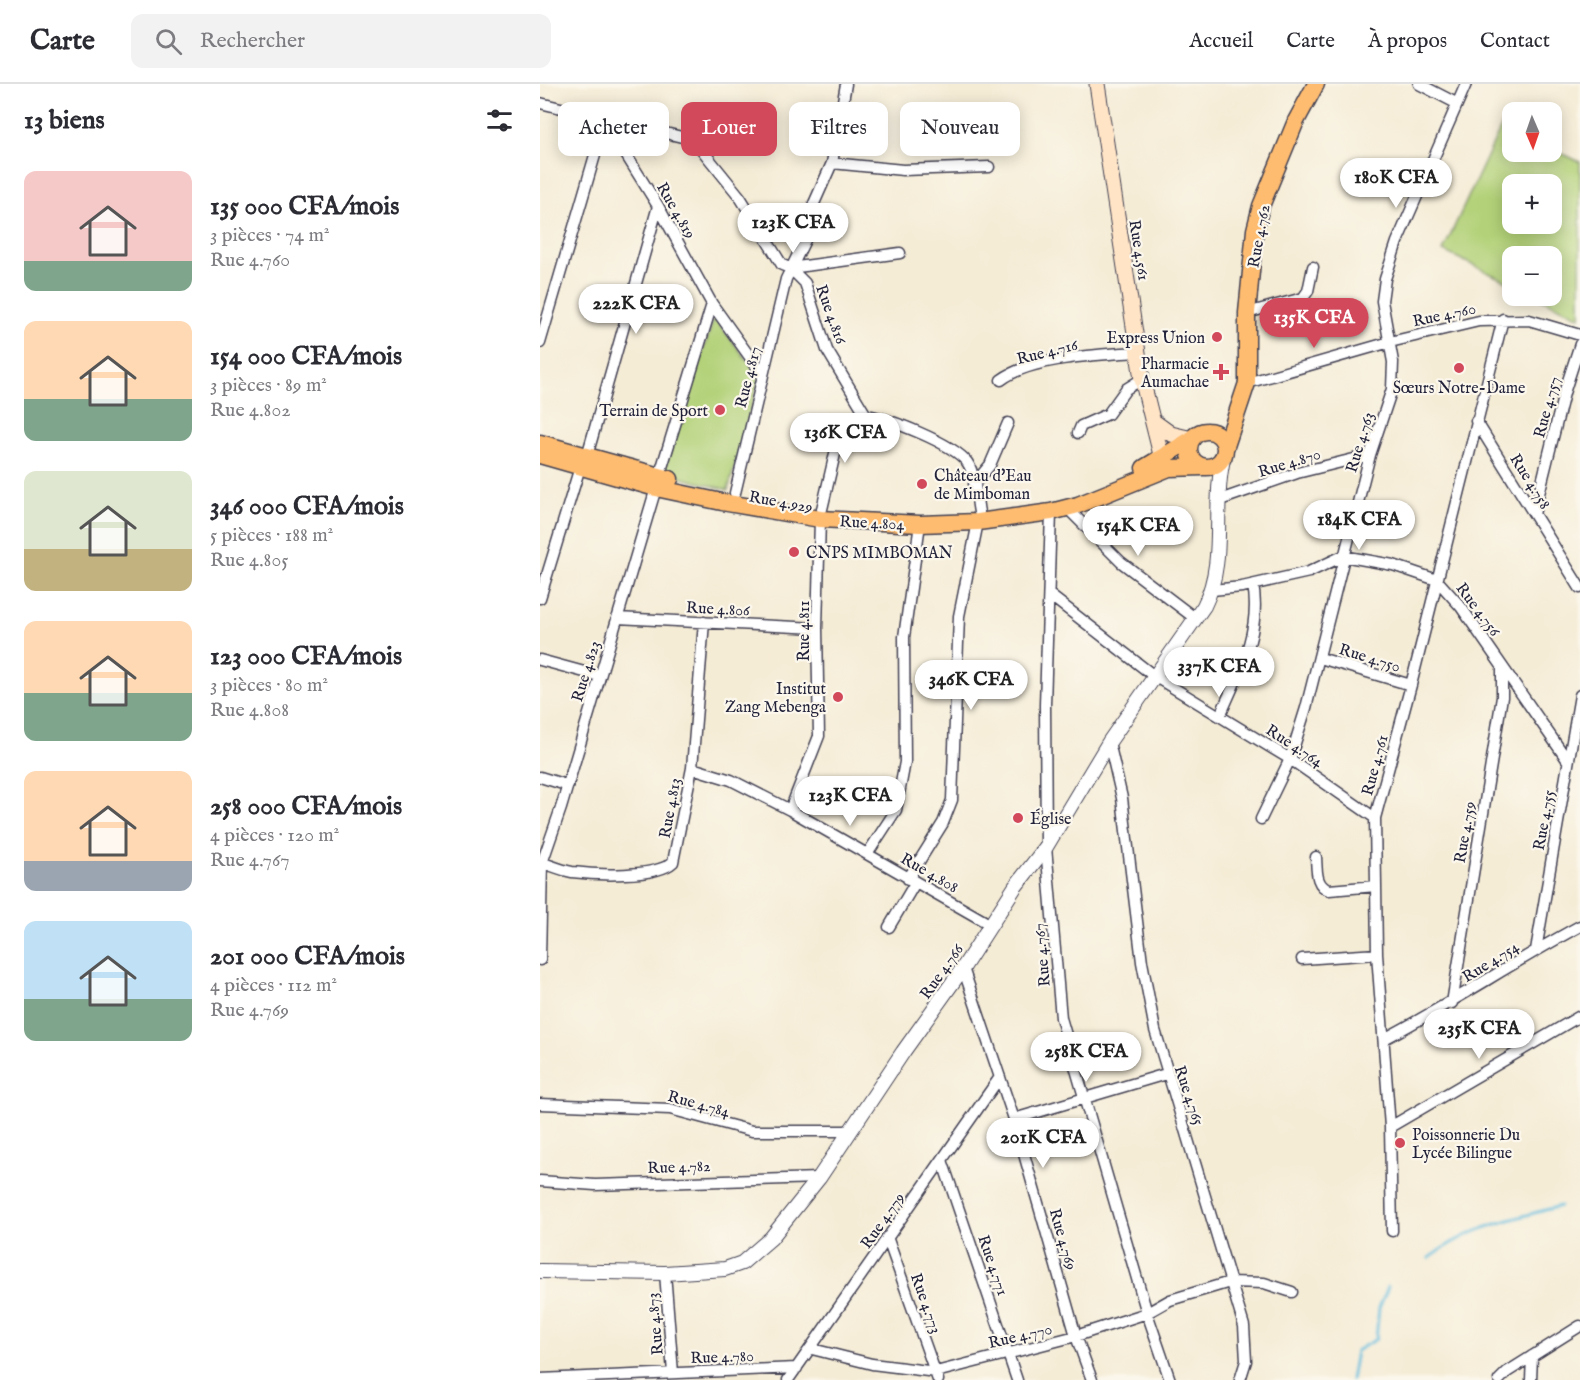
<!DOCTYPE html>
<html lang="fr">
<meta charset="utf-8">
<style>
body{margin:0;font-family:"IM FELL English",serif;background:#f2f2f3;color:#2b2b33;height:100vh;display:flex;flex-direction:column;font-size:22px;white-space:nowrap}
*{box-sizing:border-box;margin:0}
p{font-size:20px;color:#7c7c81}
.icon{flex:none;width:33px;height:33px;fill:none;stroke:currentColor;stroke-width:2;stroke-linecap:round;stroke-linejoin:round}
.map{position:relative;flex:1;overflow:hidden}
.panel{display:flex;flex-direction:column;background:#fff;width:540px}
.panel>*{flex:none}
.top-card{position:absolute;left:18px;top:18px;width:570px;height:54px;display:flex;gap:12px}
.needle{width:39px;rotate:178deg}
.controls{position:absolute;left:962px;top:18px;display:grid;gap:12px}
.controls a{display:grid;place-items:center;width:60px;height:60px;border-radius:12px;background:#fff;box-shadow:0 3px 15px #0003;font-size:30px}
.price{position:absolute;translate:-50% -51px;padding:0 14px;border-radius:21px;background:#fff;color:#222;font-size:20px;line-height:39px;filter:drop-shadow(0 2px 3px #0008)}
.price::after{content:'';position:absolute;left:50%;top:36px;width:18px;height:14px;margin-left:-9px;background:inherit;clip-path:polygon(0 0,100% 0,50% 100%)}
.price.current{background:#d1495b;color:#fff}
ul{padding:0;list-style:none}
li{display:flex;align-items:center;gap:18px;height:150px;padding:0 24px}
li span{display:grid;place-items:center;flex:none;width:168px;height:120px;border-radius:12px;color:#555}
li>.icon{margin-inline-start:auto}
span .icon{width:72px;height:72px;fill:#fffc;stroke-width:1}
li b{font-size:26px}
h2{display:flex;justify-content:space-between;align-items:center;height:72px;padding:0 24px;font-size:26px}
.chip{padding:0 21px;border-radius:12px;background:#fff;box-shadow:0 3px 15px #0003;font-size:21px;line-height:54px}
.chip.current{background:#d1495b;color:#fff}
header{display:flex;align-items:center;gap:36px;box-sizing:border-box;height:84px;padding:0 30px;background:#fff;border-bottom:2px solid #e1e1e2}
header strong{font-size:28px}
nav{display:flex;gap:33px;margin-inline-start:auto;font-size:21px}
.search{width:420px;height:54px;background:#f2f2f3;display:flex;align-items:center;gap:15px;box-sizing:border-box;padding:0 21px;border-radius:12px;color:#7c7c81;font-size:22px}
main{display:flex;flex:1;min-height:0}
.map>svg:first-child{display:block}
</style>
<header>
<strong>Carte</strong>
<div class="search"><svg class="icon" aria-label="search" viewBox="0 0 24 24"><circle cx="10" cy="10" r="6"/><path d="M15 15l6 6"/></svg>Rechercher</div>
<nav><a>Accueil</a><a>Carte</a><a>À propos</a><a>Contact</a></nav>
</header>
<main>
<section class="panel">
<h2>13 biens<svg class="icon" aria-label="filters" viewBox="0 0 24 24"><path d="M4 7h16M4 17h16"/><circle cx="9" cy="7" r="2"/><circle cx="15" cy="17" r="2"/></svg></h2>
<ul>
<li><span style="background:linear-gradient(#f6c9c9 75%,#7fa58c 0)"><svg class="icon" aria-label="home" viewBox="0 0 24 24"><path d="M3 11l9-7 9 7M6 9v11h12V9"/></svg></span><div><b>135 000 CFA/mois</b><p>3 pièces · 74 m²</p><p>Rue 4.760</p></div></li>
<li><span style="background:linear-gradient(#ffd9b3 65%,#7fa58c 0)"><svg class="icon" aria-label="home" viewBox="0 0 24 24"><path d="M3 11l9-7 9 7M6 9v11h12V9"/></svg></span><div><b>154 000 CFA/mois</b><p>3 pièces · 89 m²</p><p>Rue 4.802</p></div></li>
<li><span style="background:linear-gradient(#dfe7d0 65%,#c2b280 0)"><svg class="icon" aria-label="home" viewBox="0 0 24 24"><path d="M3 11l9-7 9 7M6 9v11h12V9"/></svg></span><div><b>346 000 CFA/mois</b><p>5 pièces · 188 m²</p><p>Rue 4.805</p></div></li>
<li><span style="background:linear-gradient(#ffd9b3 60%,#7fa58c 0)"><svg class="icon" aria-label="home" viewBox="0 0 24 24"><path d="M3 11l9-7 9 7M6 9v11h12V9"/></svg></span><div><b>123 000 CFA/mois</b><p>3 pièces · 80 m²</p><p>Rue 4.808</p></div></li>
<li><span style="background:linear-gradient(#ffd9b3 75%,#9aa5b1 0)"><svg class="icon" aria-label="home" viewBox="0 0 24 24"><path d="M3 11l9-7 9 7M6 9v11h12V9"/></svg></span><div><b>258 000 CFA/mois</b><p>4 pièces · 120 m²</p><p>Rue 4.767</p></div></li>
<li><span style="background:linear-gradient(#bfe0f5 65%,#7fa58c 0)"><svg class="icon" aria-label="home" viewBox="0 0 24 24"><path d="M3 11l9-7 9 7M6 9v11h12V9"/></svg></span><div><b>201 000 CFA/mois</b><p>4 pièces · 112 m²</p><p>Rue 4.769</p></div></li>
</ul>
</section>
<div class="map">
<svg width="1040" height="1296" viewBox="0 0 1040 1296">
<rect width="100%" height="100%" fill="#fbf7ec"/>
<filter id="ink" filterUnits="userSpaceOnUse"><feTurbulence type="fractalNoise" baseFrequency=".0167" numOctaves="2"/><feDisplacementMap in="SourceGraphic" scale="12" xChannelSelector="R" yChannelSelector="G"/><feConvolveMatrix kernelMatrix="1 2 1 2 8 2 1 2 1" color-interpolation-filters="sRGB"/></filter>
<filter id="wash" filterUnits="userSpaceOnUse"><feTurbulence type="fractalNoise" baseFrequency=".008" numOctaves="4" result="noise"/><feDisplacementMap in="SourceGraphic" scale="24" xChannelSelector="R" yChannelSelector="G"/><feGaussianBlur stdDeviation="1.35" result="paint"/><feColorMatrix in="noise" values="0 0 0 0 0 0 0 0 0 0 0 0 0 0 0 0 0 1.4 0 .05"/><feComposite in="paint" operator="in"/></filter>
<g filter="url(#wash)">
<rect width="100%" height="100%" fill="#f5ecd6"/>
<!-- green -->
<path fill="#b2d178" stroke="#6a7a5a" stroke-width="1.5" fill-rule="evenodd" d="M 962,41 L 972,45 L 972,68 L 1011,68 L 1011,64 L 1040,78 L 1040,233 L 996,212 L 1011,212 L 1011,172 L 972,172 L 972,200 L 903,167 ZM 1011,100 L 1011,140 L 972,140 L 972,100 Z
M 174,234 L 220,292 L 188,406 L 123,389 Z"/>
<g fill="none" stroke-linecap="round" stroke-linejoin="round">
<!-- stream -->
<path stroke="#5fbbdd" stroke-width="3" d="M 889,1174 C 931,1142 971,1136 1020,1122
M 811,1296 L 816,1267 L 836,1255 L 839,1224 L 848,1203"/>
</g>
</g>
<g filter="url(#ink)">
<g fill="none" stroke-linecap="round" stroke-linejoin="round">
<defs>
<path id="minor" d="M 879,0 L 916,19
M 0,19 L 142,53 L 158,61 L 200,113 L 242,181 L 250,184 L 265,199 L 287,266 L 326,331 C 350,335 412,359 427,378 C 436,391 436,413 439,428
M 65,37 L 118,122 L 172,220 L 222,290
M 292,79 L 363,86 L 449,83
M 250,184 L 360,169
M 707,229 L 763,214 L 768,207 L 773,183
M 0,259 L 65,37
M 461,296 C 491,273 560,271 597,268
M 707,299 L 850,258 L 939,237 L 989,236 L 1040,251
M 936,337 L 1040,504
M 538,349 L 541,342 L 568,330 L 586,305 L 602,295
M 47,372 L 118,122
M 119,393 L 172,220
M 434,400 L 450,381 L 468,339
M 195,409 L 246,195 L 266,154 L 272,124 L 292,79 L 306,0
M 677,417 L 757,389 L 830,371
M 527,424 L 581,478 L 656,535
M 282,425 L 301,344 L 307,338 L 326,331
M 511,428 L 505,621 L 506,763 L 521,934 L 607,1229 L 630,1296
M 994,430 L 1024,309 L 1040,260
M 672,506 L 702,503 L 769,488 L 803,472 L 853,481 L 897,496 L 921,523 L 1028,677
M 511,512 L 614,592 L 750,675 L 835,734
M 0,514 L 40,383
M 77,534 L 277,544
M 780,574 L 871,601
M 0,576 L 59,592
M 680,632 C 698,590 722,547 713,501
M 569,658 L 582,714 L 602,878 L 615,946 L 704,1242 L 706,1277 L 700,1296
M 152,684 L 191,696 L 250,726 L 451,841
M 0,693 L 26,701
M 250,726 L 279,652 L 277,544 L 280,435
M 721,735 L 750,675 L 766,624 L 830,371 L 852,305 L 853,278 L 842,217 L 845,195 L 857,158 L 926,0
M 328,769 L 356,726 L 365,678 L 364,553 L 380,440
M 776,773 C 777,786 775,801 789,806 L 836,802
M 0,778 C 10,781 21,786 32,788 C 55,791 116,794 133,778 L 152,684 L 164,538
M 368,795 L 403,739 L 412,716 L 419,532 L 438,438
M 349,843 L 375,799
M 996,866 L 1040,611
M 762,875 L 837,870
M 0,876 L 2,779 L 21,724 L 116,404
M 423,884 L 474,1035 L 536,1252 L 552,1296
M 912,919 L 962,613 L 962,582
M 844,955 C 911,920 973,878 1040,842
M 0,1020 L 130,1025 L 212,1047 L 309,1047
M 474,1035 L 626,990
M 850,1043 L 1040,932
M 402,1076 L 477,1296
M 0,1097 L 55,1101 L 279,1094
M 852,1147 L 850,1043 L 837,870 L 835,734 L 871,601 L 963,235
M 347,1153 L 398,1296
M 125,1189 L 133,1289
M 272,1265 L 332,1280 L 396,1288 L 536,1252 L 607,1229 L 630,1216 L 690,1198 L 724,1199 L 752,1208
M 0,1295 L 257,1284
M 248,1296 L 460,993
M 959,1296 L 967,1288 L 1040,1242
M 991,1296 L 992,1272"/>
<path id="tertiary" d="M 0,1187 L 125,1189 L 185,1185 L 202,1179 L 231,1154 L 279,1094 L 363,968 L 423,884 L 475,803 L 506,763 L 569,658 L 664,522 C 688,474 671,422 684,371"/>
<path id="secondary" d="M 557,0 L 602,295 L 622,375
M 613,337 L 631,350 L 652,355"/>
<path id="primary" d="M649 365a18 18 0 1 1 36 0a18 18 0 1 1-36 0Z
M 0,359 L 130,395
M 685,365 L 707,299 L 707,229 L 715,146 L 721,122 L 756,37 L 776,0
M 0,371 L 116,404 L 182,418 L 280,435 L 380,440 L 438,438 L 511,428 L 538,421 L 629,384 L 663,383
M 604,384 L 652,355"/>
</defs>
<!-- minor casing -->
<use href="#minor" stroke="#424052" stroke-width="13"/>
<!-- tertiary casing -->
<use href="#tertiary" stroke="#424052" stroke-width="16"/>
<!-- secondary casing -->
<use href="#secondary" stroke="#424052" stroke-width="17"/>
<!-- primary casing -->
<use href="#primary" stroke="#424052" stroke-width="19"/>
<!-- minor -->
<use href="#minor" stroke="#fff" stroke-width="10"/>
<!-- tertiary -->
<use href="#tertiary" stroke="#fff" stroke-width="14"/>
<!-- secondary -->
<use href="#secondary" stroke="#ffe4c6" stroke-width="15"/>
<!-- primary -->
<use href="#primary" stroke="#febc70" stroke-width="16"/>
</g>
</g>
<!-- markers -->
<g fill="#d1495b" stroke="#fbf7ec" stroke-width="2">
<circle cx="677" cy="253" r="6"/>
<circle cx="919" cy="284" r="6"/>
<path d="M678 279h6v6h6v6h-6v6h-6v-6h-6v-6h6z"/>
<circle cx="180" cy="326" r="6"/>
<circle cx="382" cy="400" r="6"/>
<circle cx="254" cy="468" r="6"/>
<circle cx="298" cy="613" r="6"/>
<circle cx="478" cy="734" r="6"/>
<circle cx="860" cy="1059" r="6"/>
</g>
<g text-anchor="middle" stroke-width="4.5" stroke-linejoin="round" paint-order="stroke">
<!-- street labels -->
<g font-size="16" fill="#22223b" stroke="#fbf7ec">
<text transform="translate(137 126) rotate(60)" y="6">Rue 4.819</text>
<text transform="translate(718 152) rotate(-80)" y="6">Rue 4.762</text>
<text transform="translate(600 166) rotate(81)" y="6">Rue 4.561</text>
<text transform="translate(292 230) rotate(70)" y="6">Rue 4.816</text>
<text transform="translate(904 230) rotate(-12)" y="6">Rue 4.760</text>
<text transform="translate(507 267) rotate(-14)" y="6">Rue 4.716</text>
<text transform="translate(207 293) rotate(-76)" y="6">Rue 4.817</text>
<text transform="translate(1006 323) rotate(-75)" y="6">Rue 4.757</text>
<text transform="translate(819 358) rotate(-73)" y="6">Rue 4.763</text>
<text transform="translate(749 378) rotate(-17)" y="6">Rue 4.870</text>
<text transform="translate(991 397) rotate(58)" y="6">Rue 4.758</text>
<text transform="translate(241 417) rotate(10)" y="6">Rue 4.929</text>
<text transform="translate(332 438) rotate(3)" y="6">Rue 4.804</text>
<text transform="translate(178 524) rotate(3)" y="6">Rue 4.806</text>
<text transform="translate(939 525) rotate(53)" y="6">Rue 4.756</text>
<text transform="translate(263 547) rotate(-90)" y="6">Rue 4.811</text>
<text transform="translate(830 573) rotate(17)" y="6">Rue 4.750</text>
<text transform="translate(45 587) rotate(-73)" y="6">Rue 4.823</text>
<text transform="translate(755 661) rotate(33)" y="6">Rue 4.764</text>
<text transform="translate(834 681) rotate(-75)" y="6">Rue 4.761</text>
<text transform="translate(129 724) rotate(-80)" y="6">Rue 4.813</text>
<text transform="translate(1003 736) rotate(-80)" y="6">Rue 4.755</text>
<text transform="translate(924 748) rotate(-80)" y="6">Rue 4.759</text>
<text transform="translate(390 788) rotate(30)" y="6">Rue 4.808</text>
<text transform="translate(501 871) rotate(-95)" y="6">Rue 4.767</text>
<text transform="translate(950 877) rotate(-32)" y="6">Rue 4.754</text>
<text transform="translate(401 887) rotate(-55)" y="6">Rue 4.766</text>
<text transform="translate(650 1011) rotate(71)" y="6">Rue 4.765</text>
<text transform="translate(159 1019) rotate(15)" y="6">Rue 4.784</text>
<text transform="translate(139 1082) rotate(-2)" y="6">Rue 4.782</text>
<text transform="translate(342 1136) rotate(-55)" y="6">Rue 4.779</text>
<text transform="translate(524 1155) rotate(74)" y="6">Rue 4.769</text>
<text transform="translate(454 1181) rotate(71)" y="6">Rue 4.771</text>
<text transform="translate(387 1219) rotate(70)" y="6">Rue 4.773</text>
<text transform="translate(114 1240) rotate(-95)" y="6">Rue 4.873</text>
<text transform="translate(480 1251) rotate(-13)" y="6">Rue 4.770</text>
<text transform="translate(182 1272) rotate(-2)" y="6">Rue 4.780</text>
</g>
<!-- poi labels -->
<g font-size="16" fill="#22223b" stroke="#fbf7ec" text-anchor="end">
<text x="665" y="259">Express Union</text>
<text x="669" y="285">Pharmacie<tspan x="669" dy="18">Aumachae</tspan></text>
<text x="919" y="309" text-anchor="middle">Sœurs Notre-Dame</text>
<text x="168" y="332">Terrain de Sport</text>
<text x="394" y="397" text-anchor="start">Château d'Eau<tspan x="394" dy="18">de Mimboman</tspan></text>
<text x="266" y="474" text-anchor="start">CNPS MIMBOMAN</text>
<text x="286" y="610">Institut<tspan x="286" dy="18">Zang Mebenga</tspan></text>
<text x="490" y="740" text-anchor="start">Église</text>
<text x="872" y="1056" text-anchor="start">Poissonnerie Du<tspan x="872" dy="18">Lycée Bilingue</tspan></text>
</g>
</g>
</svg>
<div class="controls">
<a><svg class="needle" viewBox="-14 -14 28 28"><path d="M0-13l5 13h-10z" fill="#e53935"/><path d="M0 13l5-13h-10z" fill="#7c7c81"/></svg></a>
<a>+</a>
<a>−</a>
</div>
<b class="price" style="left:856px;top:125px">180K CFA</b>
<b class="price" style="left:253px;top:170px">123K CFA</b>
<b class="price" style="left:96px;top:251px">222K CFA</b>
<b class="price current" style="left:774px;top:265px">135K CFA</b>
<b class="price" style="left:305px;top:380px">136K CFA</b>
<b class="price" style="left:819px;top:467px">184K CFA</b>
<b class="price" style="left:598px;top:473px">154K CFA</b>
<b class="price" style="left:679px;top:614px">337K CFA</b>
<b class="price" style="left:431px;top:627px">346K CFA</b>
<b class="price" style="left:310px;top:743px">123K CFA</b>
<b class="price" style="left:939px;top:976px">235K CFA</b>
<b class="price" style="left:546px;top:999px">258K CFA</b>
<b class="price" style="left:503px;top:1085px">201K CFA</b>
<div class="top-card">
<a class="chip">Acheter</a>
<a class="chip current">Louer</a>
<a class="chip">Filtres</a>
<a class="chip">Nouveau</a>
</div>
</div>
</main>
